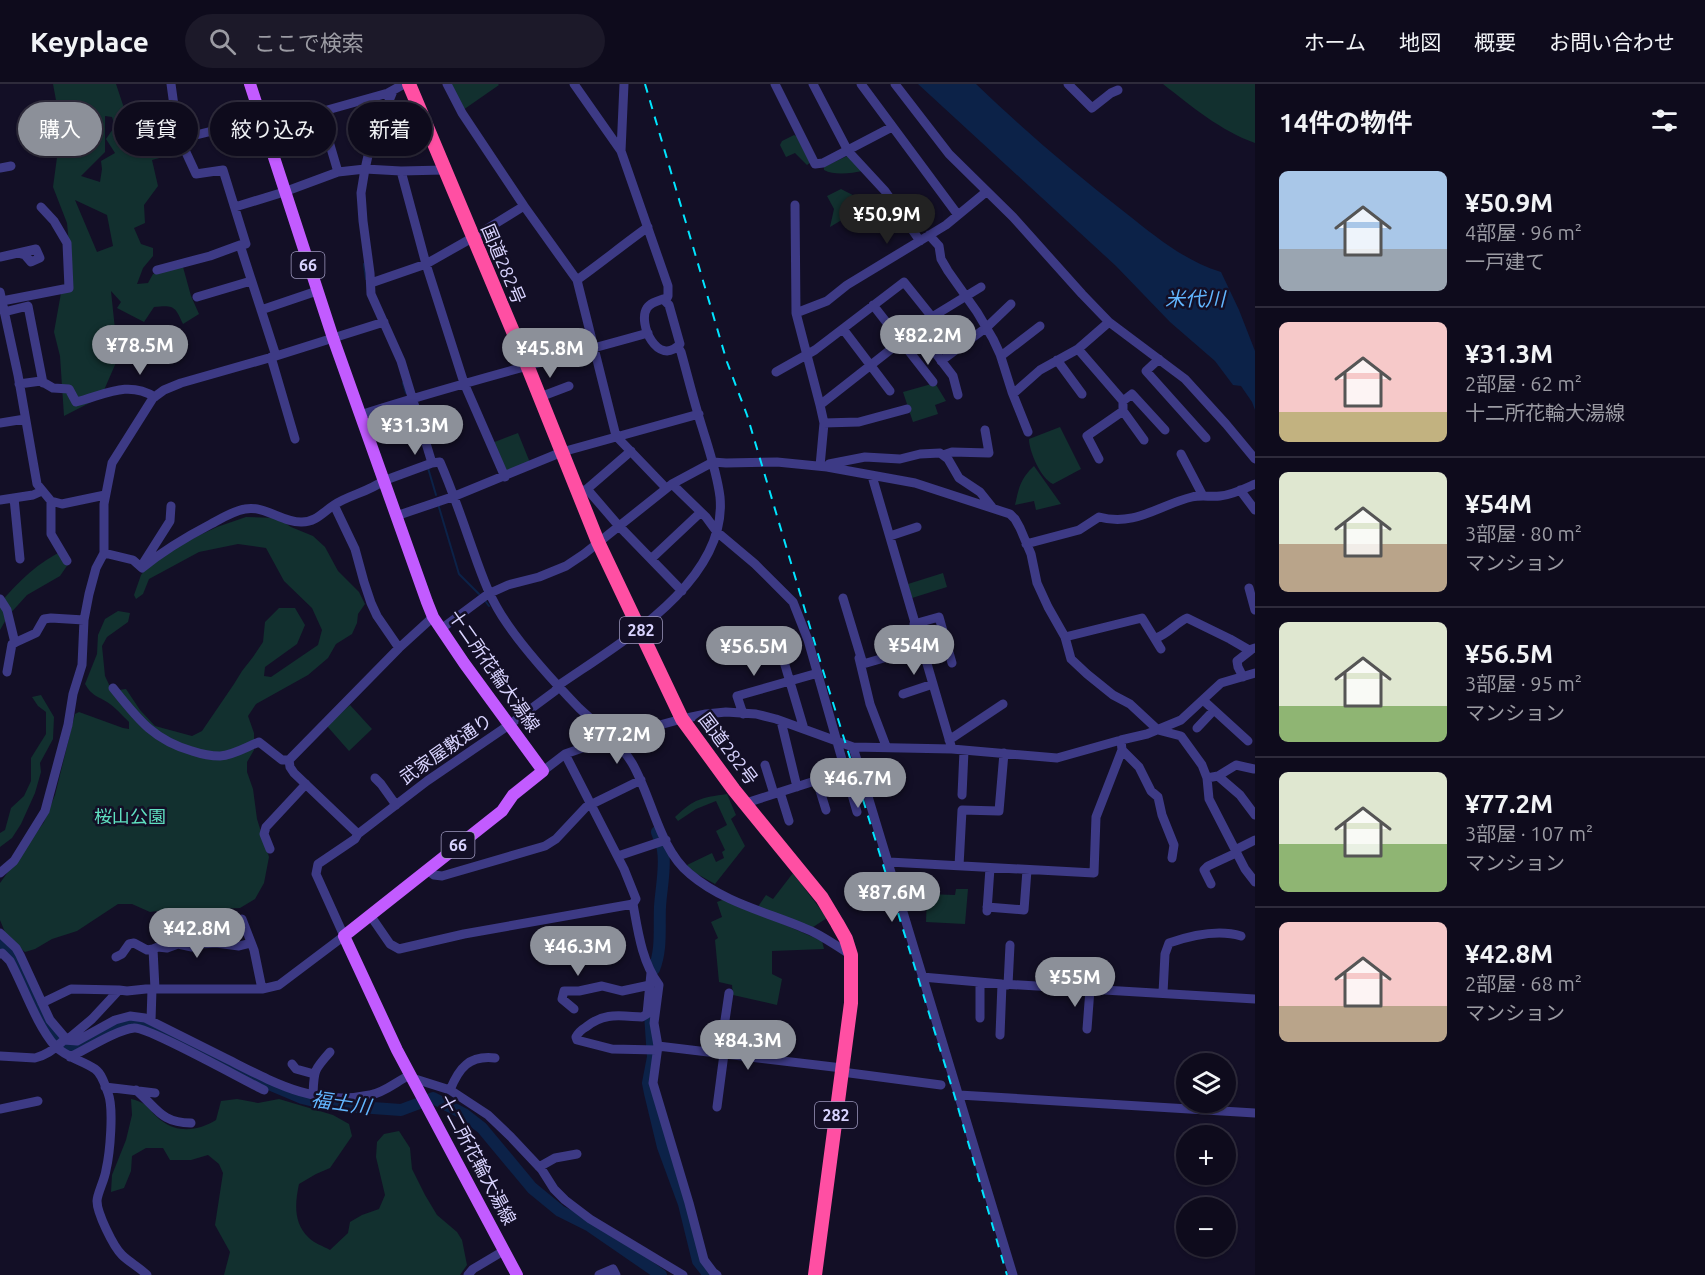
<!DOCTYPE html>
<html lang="ja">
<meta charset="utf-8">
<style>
body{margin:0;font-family:Ubuntu,"Noto Sans JP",sans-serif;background:#1c1929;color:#f1f3f6;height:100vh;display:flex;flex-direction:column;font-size:22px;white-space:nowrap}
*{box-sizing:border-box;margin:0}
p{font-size:20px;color:#9b9ba3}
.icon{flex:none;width:33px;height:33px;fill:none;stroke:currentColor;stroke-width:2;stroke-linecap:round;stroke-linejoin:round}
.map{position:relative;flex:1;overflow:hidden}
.side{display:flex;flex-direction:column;background:#0e0b1c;width:450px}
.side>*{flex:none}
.banner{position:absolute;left:18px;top:18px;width:570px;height:54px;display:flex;gap:12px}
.tools{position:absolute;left:1176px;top:969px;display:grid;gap:12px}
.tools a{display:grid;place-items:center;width:60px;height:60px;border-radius:50%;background:#0e0b1c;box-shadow:0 2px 4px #0004,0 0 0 2px #2e2b3b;font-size:30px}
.price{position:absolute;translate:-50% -51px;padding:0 14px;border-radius:21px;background:#8c9099;color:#fff;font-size:20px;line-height:39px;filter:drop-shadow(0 2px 3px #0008)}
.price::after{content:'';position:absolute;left:50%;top:36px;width:18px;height:14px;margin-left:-9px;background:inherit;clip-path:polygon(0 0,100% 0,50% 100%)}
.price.current{background:#222;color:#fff}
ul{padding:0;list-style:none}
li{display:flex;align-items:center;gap:18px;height:150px;padding:0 24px}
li+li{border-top:2px solid #2e2b3b}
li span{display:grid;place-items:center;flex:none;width:168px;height:120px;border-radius:9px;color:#555}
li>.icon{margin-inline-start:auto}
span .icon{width:72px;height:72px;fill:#fffc;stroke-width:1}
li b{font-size:26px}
h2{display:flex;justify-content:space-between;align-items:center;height:72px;padding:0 24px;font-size:26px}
.pill{padding:0 21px;border-radius:27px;background:#0e0b1c;box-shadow:0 2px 4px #0004,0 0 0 2px #2e2b3b;font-size:21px;line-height:54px}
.pill.current{background:#8c9099;color:#fff}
header{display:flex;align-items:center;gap:36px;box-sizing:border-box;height:84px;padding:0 30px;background:#0e0b1c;border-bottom:2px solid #2e2b3b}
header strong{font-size:28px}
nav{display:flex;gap:33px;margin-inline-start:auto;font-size:21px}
.search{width:420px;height:54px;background:#1c1929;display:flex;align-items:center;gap:15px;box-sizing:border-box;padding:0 21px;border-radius:33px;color:#9b9ba3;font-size:22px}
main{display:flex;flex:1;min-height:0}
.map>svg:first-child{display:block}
</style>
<header>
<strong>Keyplace</strong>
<div class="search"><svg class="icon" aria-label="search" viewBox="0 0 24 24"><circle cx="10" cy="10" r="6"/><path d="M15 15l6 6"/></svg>ここで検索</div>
<nav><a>ホーム</a><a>地図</a><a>概要</a><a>お問い合わせ</a></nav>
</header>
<main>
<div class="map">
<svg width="1255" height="1191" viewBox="0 0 1255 1191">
<rect width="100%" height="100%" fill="#130f26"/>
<!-- green -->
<path fill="#12302f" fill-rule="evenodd" d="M 53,0 L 116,0 L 123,21 L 140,55 L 166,48 L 174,70 L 152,76 L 158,102 L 144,121 L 145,139 L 134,144 L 141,160 L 153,164 L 153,172 L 143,184 L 137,200 L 148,199 L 153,190 L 183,183 L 191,212 L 199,230 L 183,240 C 175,222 174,221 154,223 L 144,238 L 117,224 L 121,218 L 111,207 L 118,274 L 101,313 L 64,332 L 60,272 L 54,248 L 61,209 L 71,181 L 67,139 L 53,103 L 58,66 L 58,27 ZM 105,32 L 112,33 L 115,42 L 106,55 L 115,69 L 101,77 L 102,85 L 100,98 L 81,92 L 105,68 ZM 75,116 L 107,131 L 113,162 L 97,168 Z
M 450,0 L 498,0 L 499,1 L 463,26 Z
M 1163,0 L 1255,0 L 1255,59 C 1221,47 1191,22 1163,0 Z
M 794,51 L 798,53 L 811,78 L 807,81 L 795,69 L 786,73 L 780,61 L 782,57 Z
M 847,72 L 853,74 L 863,87 C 852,89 835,92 824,86 L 824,83 Z
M 841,105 L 884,127 L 852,145 L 845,134 L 830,143 L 834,125 L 827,112 Z
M 935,299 L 946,317 L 935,321 L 938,330 L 913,338 L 903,308 Z
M 1060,343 L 1081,385 L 1053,400 C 1041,395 1029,367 1029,355 Z
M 518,349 L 531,381 L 507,392 L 492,359 Z
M 1034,382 L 1061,420 L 1036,426 L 1034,417 L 1015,421 C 1019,404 1020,395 1034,382 Z
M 246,433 L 277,434 L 291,443 L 313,452 L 325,463 L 338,487 L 359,508 L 365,520 L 358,530 L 357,539 L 352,550 L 336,560 L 328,574 L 308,591 L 256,620 L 248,632 L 254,649 L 254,666 L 247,678 L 247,688 L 253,705 L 257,735 L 269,773 L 264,799 L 255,815 L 240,824 L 199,826 L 177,824 L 150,828 L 132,820 L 118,820 L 77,847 L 52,855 L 35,865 L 25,868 L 7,853 L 0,836 L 0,799 L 44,738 L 55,711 L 75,630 L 79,628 L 123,644 L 129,645 L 129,638 C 122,631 115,623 107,618 C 96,611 92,612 85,600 L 97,570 L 98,551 L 105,535 L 118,527 L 130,529 L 128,538 L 107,553 L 102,562 L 105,592 L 112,607 L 126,605 L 140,626 L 155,642 L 192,652 L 202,647 L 234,600 L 242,587 L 253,573 L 263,558 L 265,538 L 279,524 L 295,524 L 305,541 L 297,560 L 265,583 L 264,592 L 271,593 L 318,561 L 322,546 L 312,524 L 284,497 L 266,464 L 238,460 L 199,468 L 149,495 L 143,510 L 136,515 L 134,511 L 141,491 L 150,478 L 168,466 L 217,443 Z
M 65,466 L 71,476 L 60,492 L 27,511 L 8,532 L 0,546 L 0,519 C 18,498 39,477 65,466 Z
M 943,489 L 947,503 L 912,514 L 908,500 Z
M 41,611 L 54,633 L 53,655 L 40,679 L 41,688 L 35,709 L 21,740 L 12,754 L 0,763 L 0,749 L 5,746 L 11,724 L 24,712 L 31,697 L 31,674 L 46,650 L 46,628 L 38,622 L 32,613 Z
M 350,621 L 372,645 L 349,667 L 327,642 Z
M 727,710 L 736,731 L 731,735 L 745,762 L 715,800 L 690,786 L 687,781 L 712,769 L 716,778 L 724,774 L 722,768 L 725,766 L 716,747 L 727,741 L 716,717 L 696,725 L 678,737 L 675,733 C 695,714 701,714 727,710 Z
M 793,789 L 827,834 L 810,845 L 757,824 L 766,811 L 773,815 Z
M 956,805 L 968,805 L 965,840 L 926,838 L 927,810 L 955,811 Z
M 725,815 L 822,857 L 824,865 L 772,867 L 772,890 L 782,895 L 777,921 L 733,911 L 732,901 L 719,898 L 715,856 L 718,854 L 711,838 L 722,833 L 717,818 Z
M 131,1015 C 150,1019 148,1027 162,1037 C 179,1050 200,1046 216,1036 L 221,1017 L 237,1015 L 258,1019 L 279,1015 L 333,1031 L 349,1040 L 352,1052 L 330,1084 L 316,1090 L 299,1100 C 295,1119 293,1139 309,1154 C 314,1159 323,1162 330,1166 L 348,1149 L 350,1138 L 362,1131 L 379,1125 L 385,1111 L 376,1073 L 377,1058 L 384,1050 L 399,1047 L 410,1064 L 412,1085 L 425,1111 L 437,1131 L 457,1148 L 462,1156 L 467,1181 L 460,1191 L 224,1191 L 230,1168 L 215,1141 L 223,1089 L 219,1080 L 208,1071 L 191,1076 L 170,1076 L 163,1064 L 146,1064 L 132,1072 L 131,1087 L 124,1104 L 111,1108 L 112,1091 L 126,1056 L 132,1031 Z"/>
<!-- water -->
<path fill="#0c2248" d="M 918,0 L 976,0 C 1024,46 1074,89 1127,130 C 1156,153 1185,177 1221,188 L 1239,226 L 1255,267 L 1255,326 L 1252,318 L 1241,302 L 1233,301 L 1215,277 L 1170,238 L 1116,182 Z"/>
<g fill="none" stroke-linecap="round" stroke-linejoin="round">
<!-- stream -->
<path stroke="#0c2248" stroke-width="2" d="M 364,180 L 366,195
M 403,299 L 406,309
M 410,324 L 415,338
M 428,384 L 436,411
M 438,420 L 459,490 L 480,511
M 486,518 L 489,522
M 594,644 L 600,649"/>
<!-- river -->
<path stroke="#0c2248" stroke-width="12" d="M 0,861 L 7,863 L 14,870 L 47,941 C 76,981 84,957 117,941 C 125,937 136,938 145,939 L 229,983 L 302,1014 L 330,1021 L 401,1026 L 433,1014 L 464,1030 L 482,1044 L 532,1104 L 560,1127 L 590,1142 L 661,1191
M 654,885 C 662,865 659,844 660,823 C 661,805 666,784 663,766 C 662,760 659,754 657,748
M 650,930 L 653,973 L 648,999 L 650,1009 L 663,1063 L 684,1120 L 698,1177 L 709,1191"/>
<!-- minor -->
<path stroke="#3d3a85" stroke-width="9" d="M 171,0 L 178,51 L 196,90 L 223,86 L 246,160 L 240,161 L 276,272
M 447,0 L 462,29 L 524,122 L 577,196 L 616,352 L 666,404
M 574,0 L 621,67 L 668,202 L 668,212 L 666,216
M 775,0 L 815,80 L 823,79 L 892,43
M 813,0 L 848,67 L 885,107 L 920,157
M 861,0 L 958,131
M 895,0 L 949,70 L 1013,133 L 1082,210 L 1109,238 L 1185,295 L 1226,340 L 1255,375
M 1068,0 L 1092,24 L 1111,9 L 1118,6
M 393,7 L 370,63 L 365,85 L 361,109 L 363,137 L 370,189 L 371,210 L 401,277 L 432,379 L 440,378 C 451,403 460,429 469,455 C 480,486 488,513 508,541 C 528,570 554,598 579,624 C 597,641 619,657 632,679 C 652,713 659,765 690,790 C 723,818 766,828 804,844 C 821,850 836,862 851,871
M 320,27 L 338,88
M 263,44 L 388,9 L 404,0
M 180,55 L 261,35
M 621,67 L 624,0
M 0,84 L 11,82
M 401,87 L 426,180 L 464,299 L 505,393
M 795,121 L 796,229 L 820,321 L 824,339 L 820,382
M 235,123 L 284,108 L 338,88 L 365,85 L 401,87 L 444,86
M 929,151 L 939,162 L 941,175 L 948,187 L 977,228 L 993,255 L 1000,270 L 1012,308 L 1028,348
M 0,173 L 36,165 L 40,174 L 31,178 L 25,171 L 18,169
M 157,186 L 210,172 L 240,161
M 577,196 C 601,179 624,160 648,143
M 371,199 L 426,180 L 472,154 L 524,122
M 0,208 L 18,291 L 37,400 L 51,417 L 62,420 L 105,411
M 197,213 L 251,197
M 663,215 L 669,221 L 680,260 C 658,284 637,239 647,224 C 650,219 657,217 663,215 Z
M 2,217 L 69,204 L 67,159 L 54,137 L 41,123
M 873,221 L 933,298
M 261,226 L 317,207
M 4,228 L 28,222 L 43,299
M 796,229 L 827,217 L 847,201 L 946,141 L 986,108
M 843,245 L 890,307
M 917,245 L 953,292 L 958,311
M 1078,265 L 1123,317 L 1132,310 L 1165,346
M 1001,272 L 1040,242
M 271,273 L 295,355
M 1159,275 L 1146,287 L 1206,354
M 1057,276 L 1082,310
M 941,277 L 987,243 L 1011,220
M 776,288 L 815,266 L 904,198 L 932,233
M 19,300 L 41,297 L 53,304 L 69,305 L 76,318 C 105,311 127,296 155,313
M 1013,310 L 1040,286 L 1078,265 L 1109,238
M 540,313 L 569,302
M 820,321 L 932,233 L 981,203
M 1123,327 L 1144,356
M 360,331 C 455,300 552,276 648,249
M 0,339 L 25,335
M 824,339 L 859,338 L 907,325
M 398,345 L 412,341 L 413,344 L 420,342
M 1181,370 L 1203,412
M 943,371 L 952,368 L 989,369 L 985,346
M 1099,375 L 1087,352 L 1123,327 L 1123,317
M 827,383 L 829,380 L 865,373 L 900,375 L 920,370 L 940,369 L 948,375 L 959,394 L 980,408 L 992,423
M 872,392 L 952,665
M 672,400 L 706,433 L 717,448 L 755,480 L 793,518 L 808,556 L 857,728
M 587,405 L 631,367
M 1240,406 L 1255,426
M 578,408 L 587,405 L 618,441 L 682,507
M 14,414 L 20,475
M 0,416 L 33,411 L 42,407
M 51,417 L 51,450 L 67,477
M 334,421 L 355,465 L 364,498 L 371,519 L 377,532 L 399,564
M 396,432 L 455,412 L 562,368 L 699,330
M 890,452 L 917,443
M 1026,460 L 1079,446 L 1099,433 C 1135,443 1159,421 1192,413 C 1201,411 1211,413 1220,412 C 1232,411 1244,405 1255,400
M 104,469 L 133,476 L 142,484 C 164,466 186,453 211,440 C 222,434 233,427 245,425 C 265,421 283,439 302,438 C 316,438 323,428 334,421 C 349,411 368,408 383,397 L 432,379
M 651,475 L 701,428
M 144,478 L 170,437 L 171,422
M 1249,504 L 1255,526
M 843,514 L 863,580 L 922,563
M 0,515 L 7,526 L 15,559
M 914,540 L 939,533 L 952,579
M 441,545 L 488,510 L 508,501 L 539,493 L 566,482 L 584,470 L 672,400 L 713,378 L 726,379 L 777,378 L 827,383 L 915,399 L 1010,430 L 1015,435 L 1020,444 L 1031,470 L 1037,499 L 1048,523 L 1065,553 L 1071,575 L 1087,590 L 1113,611 L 1130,620 L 1158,646 L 1181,652 L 1202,681 L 1207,694 L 1218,692 L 1236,681 L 1254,685
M 1065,553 L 1142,534 L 1161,565
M 1156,554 C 1168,550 1176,539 1187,534 L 1230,555 L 1249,566 L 1255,564
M 782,571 L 804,645
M 859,574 L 870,620 L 886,662
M 7,588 L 12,560 L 36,549 L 44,535 L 51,534 L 84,536
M 1243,593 L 1238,583 L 1237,577 L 1251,566
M 113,604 C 137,634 153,656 192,667 C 201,670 210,672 220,672 C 234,671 246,663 259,658 L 282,676 L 289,676
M 903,610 L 933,600
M 1203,616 L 1248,657
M 743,630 L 737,612 L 818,589
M 781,637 L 797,703
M 1197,644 L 1214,626
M 949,656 L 1003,620
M 853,663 L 1013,1191
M 1122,666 L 1139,683 L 1151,707 L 1158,713 L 1162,731 L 1174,761 L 1172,774
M 565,670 L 611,654 L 682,635 L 706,630 L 726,628 L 756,630 L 776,635 L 853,663 L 952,665 L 1057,674 L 1121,656 L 1147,650 L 1181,636 L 1221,599 L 1255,589
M 289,676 L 399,564 L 433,533
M 289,676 L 290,683 L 294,689 L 358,750
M 765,681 L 774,710
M 543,687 L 565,670 L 624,785 L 636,815 L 633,820 C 638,848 642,878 659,901 L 654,939 L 658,962 L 653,999 L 689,1119 L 704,1176 L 713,1188 L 717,1191
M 1218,692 L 1240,711 L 1255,731
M 375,694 L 381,700 L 396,721
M 1207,694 L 1209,715 L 1245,785 L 1255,798
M 817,697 L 826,726
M 780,708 L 789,737
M 962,711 L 964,667
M 746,719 L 846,687
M 270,765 L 264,750 L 266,743 L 306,700
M 1235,766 L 1255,756
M 618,772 L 666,756
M 889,778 L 1094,789 L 1096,733 L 1122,666 L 1121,656
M 959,782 L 962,726 L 999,727 L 1004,669
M 427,786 L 434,791 L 442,792 L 545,762 L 556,755 L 586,723 L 641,696
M 0,789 L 14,777 L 45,727 L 68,641 L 73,610 L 82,581 L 84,536 L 89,510 L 96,484 L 104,469 L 104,420 L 112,379 L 153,314 L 164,306 L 181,299 L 276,272 L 384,238
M 1211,800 L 1204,786 L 1208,782 L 1236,769
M 987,823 L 1024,826 L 1027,786
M 987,827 L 990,784
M 370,831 L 390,860 L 399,865 L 464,850 L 633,820
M 242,835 L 254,866 L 262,905
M 0,849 L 16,864 L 20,871 L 50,936 L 67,956
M 0,870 L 2,869 L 10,877 C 24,903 36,940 55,962 C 67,974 82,976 95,985 C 102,990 105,1001 108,1009 C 114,1024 110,1069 106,1086 C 105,1095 97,1110 97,1117 C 97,1129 113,1162 122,1171 C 129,1178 139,1183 147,1191
M 116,873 L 122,870 L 129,860 L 134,859 L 147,866 L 153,865
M 651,889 L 647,930 L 642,933 C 620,932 604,928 586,943 C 581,946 578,949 576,953 L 577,956 L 612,965 L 657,966
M 922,893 L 1002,900 L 1255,915
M 1008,901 L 1010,861
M 155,905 L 153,865 L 158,863 L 167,864 L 178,860 L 192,863 L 200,860 L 216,859 L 239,862 L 251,859
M 1163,909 L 1165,870 L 1169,859 C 1192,851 1218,845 1241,852
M 42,919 L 71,905 L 119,906
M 574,925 L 562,915 L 564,907 L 579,907 L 602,902 L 622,907 L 650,901
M 980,934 L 980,899
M 151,937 L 152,905
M 1087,945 L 1090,905
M 1000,951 L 1002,900
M 67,956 L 92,935 L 119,906 L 127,907 L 146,905 L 262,905 L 279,901 L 344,852 L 316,790 L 318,780 L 355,755 L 358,750 L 427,697 L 509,641 L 555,607 L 559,601 C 618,560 728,498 720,413 C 717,389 709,366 702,343 C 694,318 688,293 681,268 L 678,263
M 658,962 L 842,984
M 720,970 L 729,909
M 0,972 L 35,974 C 47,971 56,964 64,956 L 77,957 L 115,936 L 130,932 L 145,934 C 171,947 197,960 223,973 C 271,997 314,1023 370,1011 C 384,1009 397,997 410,991
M 70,973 C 87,965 116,946 134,944 C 147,942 245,997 264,1006
M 292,980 L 296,985 L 314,990
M 842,988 L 941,1001
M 412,994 L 450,1006 L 488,1031 L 511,1053 L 542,1086 L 554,1105 L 565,1116 L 590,1135 L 683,1191
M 105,1003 L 155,1009
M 136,1006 C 157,1024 161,1039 191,1039
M 450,1006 C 459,984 469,971 495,974
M 313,1011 C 314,987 313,987 330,968
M 959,1011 L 1255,1029
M 717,1023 L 724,970
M 0,1025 L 38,1017
M 539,1083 L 555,1074 L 577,1070
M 468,1191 L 473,1185 L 505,1166
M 599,1191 L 613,1185 L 616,1191"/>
<!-- major -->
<path stroke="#c25bff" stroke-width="12" d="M 250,0 L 333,254 L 427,518 L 433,533 L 464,579 L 543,687 L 513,711 L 502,727 L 344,852 L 397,966 L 517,1191"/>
<!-- highway -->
<path stroke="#ff4fa3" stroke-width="14" d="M 409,0 L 527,281 L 598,458 L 682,635 L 734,706 L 822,814 L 837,839 L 846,855 L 851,871 L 851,919 L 815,1191"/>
<!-- rail -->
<path stroke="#00e5ff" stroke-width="2" stroke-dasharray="9 8" stroke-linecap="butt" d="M 645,0 L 727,278 L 747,331 L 821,580 L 954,1010 L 1007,1191"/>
</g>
<g text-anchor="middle" stroke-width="5" stroke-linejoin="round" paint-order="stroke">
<!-- shield labels -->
<g fill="#130f26" stroke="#9e99be" stroke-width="1.5">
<rect x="291.5" y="168" width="33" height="26" rx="4.5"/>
<rect x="620" y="533" width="42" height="26" rx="4.5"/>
<rect x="441.5" y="748" width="33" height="26" rx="4.5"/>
<rect x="815" y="1018" width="42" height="26" rx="4.5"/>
</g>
<g font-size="16" font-weight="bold" fill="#d9d4ff">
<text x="308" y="187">66</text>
<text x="641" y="552">282</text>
<text x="458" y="767">66</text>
<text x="836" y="1037">282</text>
</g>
<!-- street labels -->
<g font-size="18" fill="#d9d4ff" stroke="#130f26">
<text transform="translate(503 180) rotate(67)" y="6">国道282号</text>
<text transform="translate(494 587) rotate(55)" y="6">十二所花輪大湯線</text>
<text transform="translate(446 665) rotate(-35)" y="6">武家屋敷通り</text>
<text transform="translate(728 665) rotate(53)" y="6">国道282号</text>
<text transform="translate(477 1076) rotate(62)" y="6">十二所花輪大湯線</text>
</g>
<!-- park labels -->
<g font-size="18" fill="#5fe0c0" stroke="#130f26">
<text x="130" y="739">桜山公園</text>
</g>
<!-- water labels -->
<g font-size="20" font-style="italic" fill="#62b6ff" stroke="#130f26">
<text x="1195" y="222">米代川</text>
<text transform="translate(341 1019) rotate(8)" y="7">福士川</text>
</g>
</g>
</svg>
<div class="tools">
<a><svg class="icon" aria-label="layers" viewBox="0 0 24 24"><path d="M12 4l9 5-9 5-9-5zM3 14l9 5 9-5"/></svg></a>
<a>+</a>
<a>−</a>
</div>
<b class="price current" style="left:887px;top:161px">¥50.9M</b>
<b class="price" style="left:928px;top:282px">¥82.2M</b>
<b class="price" style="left:140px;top:292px">¥78.5M</b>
<b class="price" style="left:550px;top:295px">¥45.8M</b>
<b class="price" style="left:415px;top:372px">¥31.3M</b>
<b class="price" style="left:914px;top:592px">¥54M</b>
<b class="price" style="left:754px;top:593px">¥56.5M</b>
<b class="price" style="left:617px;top:681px">¥77.2M</b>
<b class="price" style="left:858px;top:725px">¥46.7M</b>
<b class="price" style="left:892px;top:839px">¥87.6M</b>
<b class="price" style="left:197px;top:875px">¥42.8M</b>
<b class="price" style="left:578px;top:893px">¥46.3M</b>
<b class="price" style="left:1075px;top:924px">¥55M</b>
<b class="price" style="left:748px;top:987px">¥84.3M</b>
<div class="banner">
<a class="pill current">購入</a>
<a class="pill">賃貸</a>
<a class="pill">絞り込み</a>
<a class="pill">新着</a>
</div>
</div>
<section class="side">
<h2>14件の物件<svg class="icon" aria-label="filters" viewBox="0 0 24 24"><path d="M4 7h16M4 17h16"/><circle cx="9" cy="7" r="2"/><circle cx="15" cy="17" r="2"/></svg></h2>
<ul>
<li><span style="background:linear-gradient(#a9c7e8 65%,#9aa5b1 0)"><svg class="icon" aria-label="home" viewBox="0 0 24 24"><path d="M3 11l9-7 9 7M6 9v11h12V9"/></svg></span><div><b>¥50.9M</b><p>4部屋 · 96 m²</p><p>一戸建て</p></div></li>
<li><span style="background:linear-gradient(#f6c9c9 75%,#c2b280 0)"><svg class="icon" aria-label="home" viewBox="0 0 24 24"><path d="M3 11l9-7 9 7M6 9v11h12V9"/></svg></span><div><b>¥31.3M</b><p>2部屋 · 62 m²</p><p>十二所花輪大湯線</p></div></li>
<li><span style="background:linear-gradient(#dfe7d0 60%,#b9a48a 0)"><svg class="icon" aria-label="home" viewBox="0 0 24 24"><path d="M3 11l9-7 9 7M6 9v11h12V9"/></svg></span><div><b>¥54M</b><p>3部屋 · 80 m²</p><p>マンション</p></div></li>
<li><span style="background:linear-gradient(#dfe7d0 70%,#8fb573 0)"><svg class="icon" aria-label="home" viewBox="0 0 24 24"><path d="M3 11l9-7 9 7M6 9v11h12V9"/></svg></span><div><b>¥56.5M</b><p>3部屋 · 95 m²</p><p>マンション</p></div></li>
<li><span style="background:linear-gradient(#dfe7d0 60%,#8fb573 0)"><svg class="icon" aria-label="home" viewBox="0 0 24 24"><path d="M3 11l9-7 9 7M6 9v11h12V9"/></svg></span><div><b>¥77.2M</b><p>3部屋 · 107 m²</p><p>マンション</p></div></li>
<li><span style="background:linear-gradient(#f6c9c9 70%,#b9a48a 0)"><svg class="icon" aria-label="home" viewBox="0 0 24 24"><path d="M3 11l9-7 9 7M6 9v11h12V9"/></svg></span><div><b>¥42.8M</b><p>2部屋 · 68 m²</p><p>マンション</p></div></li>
</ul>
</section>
</main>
